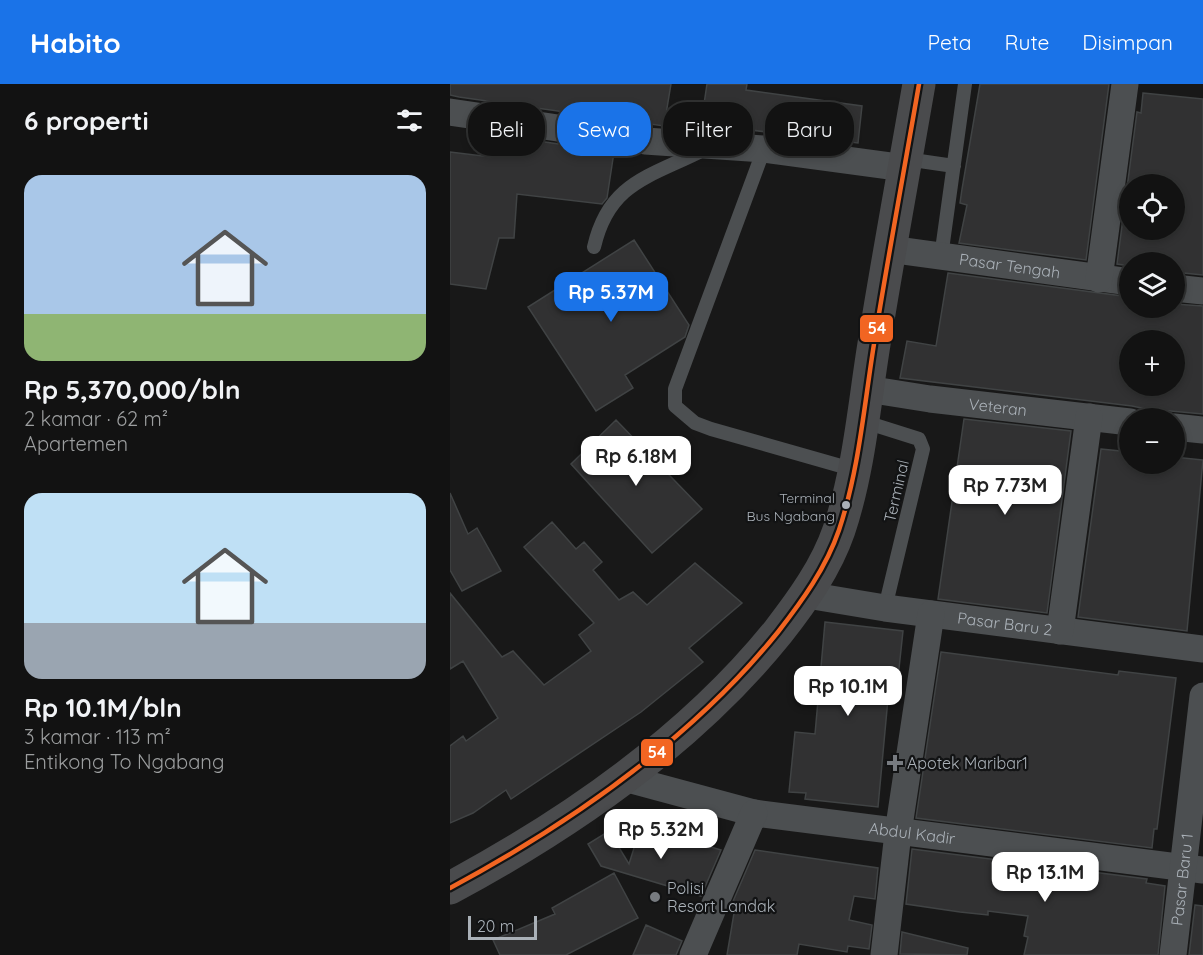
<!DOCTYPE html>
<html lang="id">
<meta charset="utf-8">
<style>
body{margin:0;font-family:Quicksand,sans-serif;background:#1b1b1b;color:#f1f3f6;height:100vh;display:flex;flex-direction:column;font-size:22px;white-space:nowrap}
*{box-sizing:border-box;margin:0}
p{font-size:20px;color:#9c9e9f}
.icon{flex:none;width:33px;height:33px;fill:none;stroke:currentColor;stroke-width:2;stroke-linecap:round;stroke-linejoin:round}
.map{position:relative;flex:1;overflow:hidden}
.panel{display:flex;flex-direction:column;background:#121212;width:450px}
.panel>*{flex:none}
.hud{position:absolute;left:18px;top:18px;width:570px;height:54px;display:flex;gap:12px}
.fabs{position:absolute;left:669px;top:90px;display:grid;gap:12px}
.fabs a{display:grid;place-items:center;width:66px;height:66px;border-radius:50%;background:#121212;box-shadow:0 3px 9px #0003,0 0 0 2px #313232;font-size:30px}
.scale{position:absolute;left:18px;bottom:15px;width:69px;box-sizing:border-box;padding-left:6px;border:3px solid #aab1b8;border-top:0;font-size:16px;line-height:21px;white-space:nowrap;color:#aab1b8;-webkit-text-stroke:4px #121314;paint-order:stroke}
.price{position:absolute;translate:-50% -51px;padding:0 14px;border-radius:12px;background:#fff;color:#222;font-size:20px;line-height:39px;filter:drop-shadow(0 2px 3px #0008)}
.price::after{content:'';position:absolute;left:50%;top:36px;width:18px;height:14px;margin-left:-9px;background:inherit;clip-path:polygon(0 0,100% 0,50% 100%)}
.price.on{background:#1a73e8;color:#fff}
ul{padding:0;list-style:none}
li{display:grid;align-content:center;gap:12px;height:318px;padding:0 24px}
li span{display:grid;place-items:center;height:186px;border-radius:18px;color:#555}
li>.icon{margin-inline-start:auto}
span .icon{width:108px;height:108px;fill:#fffc;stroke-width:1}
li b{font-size:26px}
h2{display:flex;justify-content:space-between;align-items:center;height:72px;padding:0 24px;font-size:26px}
.tag{padding:0 21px;border-radius:24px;background:#121212;box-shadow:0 3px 9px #0003,0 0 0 2px #313232;font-size:21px;line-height:54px}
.tag.on{background:#1a73e8;color:#fff}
header{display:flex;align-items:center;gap:36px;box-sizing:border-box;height:84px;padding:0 30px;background:#1a73e8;color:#fff}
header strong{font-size:28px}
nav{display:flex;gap:33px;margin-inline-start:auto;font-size:21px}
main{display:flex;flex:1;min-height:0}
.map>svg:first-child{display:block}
</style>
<header>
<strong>Habito</strong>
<nav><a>Peta</a><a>Rute</a><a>Disimpan</a></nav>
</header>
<main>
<section class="panel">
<h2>6 properti<svg class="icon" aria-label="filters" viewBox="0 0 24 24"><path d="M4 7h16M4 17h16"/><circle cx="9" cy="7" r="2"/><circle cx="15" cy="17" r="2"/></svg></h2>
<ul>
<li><span style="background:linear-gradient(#a9c7e8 75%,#8fb573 0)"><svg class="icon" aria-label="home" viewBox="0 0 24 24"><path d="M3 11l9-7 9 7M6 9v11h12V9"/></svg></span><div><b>Rp 5,370,000/bln</b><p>2 kamar · 62 m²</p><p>Apartemen</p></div></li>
<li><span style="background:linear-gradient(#bfe0f5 70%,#9aa5b1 0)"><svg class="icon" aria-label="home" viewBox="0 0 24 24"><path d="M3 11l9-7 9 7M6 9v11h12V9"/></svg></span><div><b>Rp 10.1M/bln</b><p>3 kamar · 113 m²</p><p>Entikong To Ngabang</p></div></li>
</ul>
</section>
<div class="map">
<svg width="753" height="871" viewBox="0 0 753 871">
<rect width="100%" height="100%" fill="#181818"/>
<!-- building -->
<path fill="#313132" stroke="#404344" stroke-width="1.5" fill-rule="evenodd" d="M 0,0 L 221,0 L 214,42 L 9,13 L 0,11 Z
M 257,0 L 297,0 L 296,6 L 412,22 L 408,59 L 251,40 Z
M 530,0 L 659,0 L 636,176 L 509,159 L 517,121 L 510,119 L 512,105 Z
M 693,9 L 753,15 L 753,191 L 724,188 L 724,178 L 680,178 L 680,182 L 667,180 L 687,28 L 691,29 ZM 680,100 L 724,100 L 724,146 L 680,146 Z
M 60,53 L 164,68 L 157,114 L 152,120 L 67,110 L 64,154 L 49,154 L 36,205 L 0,200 L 0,68 L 41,73 L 58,65 Z
M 184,156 L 239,241 L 235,253 L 175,291 L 183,304 L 146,327 L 78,223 Z
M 498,189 L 680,213 L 680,224 L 724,224 L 724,220 L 753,222 L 753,330 L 710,326 L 710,328 L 682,322 L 450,294 L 457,257 L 486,262 ZM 680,256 L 724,256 L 724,302 L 680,302 Z
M 514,335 L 621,347 L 597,529 L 488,515 Z
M 166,336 L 252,425 L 202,469 L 121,380 Z
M 651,365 L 680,368 L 680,380 L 724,380 L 724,373 L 753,376 L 737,547 L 628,533 Z
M 0,409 L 18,450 L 27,444 L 51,487 L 12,507 L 0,486 Z
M 102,438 L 126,465 L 134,458 L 152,478 L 143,486 L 169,516 L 183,508 L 197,521 L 245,479 L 292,519 L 239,564 L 253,578 L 191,628 L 61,715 L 56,706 L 23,729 L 0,739 L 0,662 L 13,652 L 16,657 L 48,634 L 13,577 L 0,585 L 0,509 L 52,573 L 63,567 L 94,601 L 141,567 L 129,551 L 144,539 L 74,463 Z
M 375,538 L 453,547 L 448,594 L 440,593 L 428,723 L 355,715 L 356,709 L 339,708 L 345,648 L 365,650 Z
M 491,568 L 668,591 L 669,587 L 726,594 L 707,745 L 704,745 L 702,764 L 466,734 Z
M 190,745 L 203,749 L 204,746 L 271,766 L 251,812 L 151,782 L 138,760 L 159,747 L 179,780 Z
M 462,765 L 697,795 L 696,799 L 715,802 L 708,871 L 574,871 L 578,853 L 574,852 L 578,832 L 538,827 L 538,831 L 510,828 L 456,820 Z
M 305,766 L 428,784 L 425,815 L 404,812 L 399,836 L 422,841 L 419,865 L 398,862 L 397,868 L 349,860 L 347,871 L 277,871 L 285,823 L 281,822 Z
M 164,789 L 188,834 L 116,871 L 50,871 L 43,856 L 105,830 L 102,824 Z
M 745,821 L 753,822 L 753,871 L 739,871 Z
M 196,841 L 232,857 L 226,871 L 183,871 Z
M 452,848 L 518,864 L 517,871 L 450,870 Z"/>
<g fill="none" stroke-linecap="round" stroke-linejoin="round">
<!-- lane -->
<path stroke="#4c4f51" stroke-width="14" d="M 314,65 L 225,305 L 225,322 L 245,339 L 261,345 L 405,386
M 456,75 L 504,82
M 144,163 C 159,98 200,93 253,66
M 491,173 L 515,0
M 412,337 L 469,355 L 473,365 L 435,524"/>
<!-- street -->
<g stroke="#4c4f51" stroke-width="27">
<path d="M 0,28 L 195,57 L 314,65 L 455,84"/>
<path id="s1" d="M 439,165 L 680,198"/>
<path d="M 649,195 L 675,0"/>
<path d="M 724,204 L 753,207"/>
<path id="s2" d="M 417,305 L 480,315 L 680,338"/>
<path d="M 724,343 L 753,346"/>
<path id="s3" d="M 357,511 L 435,524 L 753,565"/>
<path d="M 610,547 L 639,333"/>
<path id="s4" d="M 174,694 L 304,729 L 753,786"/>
<path d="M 243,871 L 304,729"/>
<path d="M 434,871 L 448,749 L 481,530"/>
<path id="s5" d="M 723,871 L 753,612"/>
</g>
<!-- highway -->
<path stroke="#4a4b4d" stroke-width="33" d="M 0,804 C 121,739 241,656 328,548 C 352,517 376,484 389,446 C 409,386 414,322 424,260 C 438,173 454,87 469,0"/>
<defs>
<path id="bus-1" d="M 0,804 C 121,739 241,656 328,548 C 352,517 376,484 389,446 C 409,386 414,322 424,260 C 438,173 454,87 469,0"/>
</defs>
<!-- bus-1 casing -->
<use href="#bus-1" stroke="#121314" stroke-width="9"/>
<!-- bus-1 -->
<use href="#bus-1" stroke="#f26522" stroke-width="4.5"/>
</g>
<!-- markers -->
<circle fill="#aab1b8" stroke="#121314" stroke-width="2" cx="396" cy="421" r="5"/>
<g fill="#777b80" stroke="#121314" stroke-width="2">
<path d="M442 670h6v6h6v6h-6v6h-6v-6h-6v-6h6z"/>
<circle cx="205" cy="813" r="6"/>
</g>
<g text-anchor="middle" stroke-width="4.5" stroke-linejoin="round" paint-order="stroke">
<!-- bus labels -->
<g font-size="14" fill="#aab1b8" stroke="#121314" text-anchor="end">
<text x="385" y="419">Terminal<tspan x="385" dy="18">Bus Ngabang</tspan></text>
</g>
<!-- street labels -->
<g font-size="16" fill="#aab1b8" stroke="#121314">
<text dy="6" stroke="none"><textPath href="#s1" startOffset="122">Pasar Tengah</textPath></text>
<text dy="6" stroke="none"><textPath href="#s2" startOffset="132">Veteran</textPath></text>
<text transform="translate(446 407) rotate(-77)" y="6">Terminal</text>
<text dy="6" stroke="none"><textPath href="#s3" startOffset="200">Pasar Baru 2</textPath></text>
<text dy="6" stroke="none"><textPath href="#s4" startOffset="294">Abdul Kadir</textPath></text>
<text dy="6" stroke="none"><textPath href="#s5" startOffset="76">Pasar Baru 1</textPath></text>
</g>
<!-- poi labels -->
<g font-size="16" fill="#aab1b8" stroke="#121314" text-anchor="start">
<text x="457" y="685">Apotek Maribar1</text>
<text x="217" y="810">Polisi<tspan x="217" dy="18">Resort Landak</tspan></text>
</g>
</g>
<g stroke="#121314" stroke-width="2">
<rect x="409" y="230" width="35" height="29" rx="6" fill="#f26522"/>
<rect x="190" y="654" width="34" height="29" rx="6" fill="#f26522"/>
</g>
<g font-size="16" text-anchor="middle" font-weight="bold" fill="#fff">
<text x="427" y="250">54</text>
<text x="207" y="674">54</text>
</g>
</svg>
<div class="fabs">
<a><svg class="icon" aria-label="locate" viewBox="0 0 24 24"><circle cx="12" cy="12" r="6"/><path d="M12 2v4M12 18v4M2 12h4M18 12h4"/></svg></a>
<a><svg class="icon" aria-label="layers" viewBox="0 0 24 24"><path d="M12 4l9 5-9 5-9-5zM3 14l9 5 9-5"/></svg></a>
<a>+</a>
<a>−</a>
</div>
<div class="scale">20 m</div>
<b class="price on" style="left:161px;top:239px">Rp 5.37M</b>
<b class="price" style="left:186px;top:403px">Rp 6.18M</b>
<b class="price" style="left:555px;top:432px">Rp 7.73M</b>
<b class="price" style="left:398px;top:633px">Rp 10.1M</b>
<b class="price" style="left:211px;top:776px">Rp 5.32M</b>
<b class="price" style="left:595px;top:819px">Rp 13.1M</b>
<div class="hud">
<a class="tag">Beli</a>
<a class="tag on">Sewa</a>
<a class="tag">Filter</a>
<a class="tag">Baru</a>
</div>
</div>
</main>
